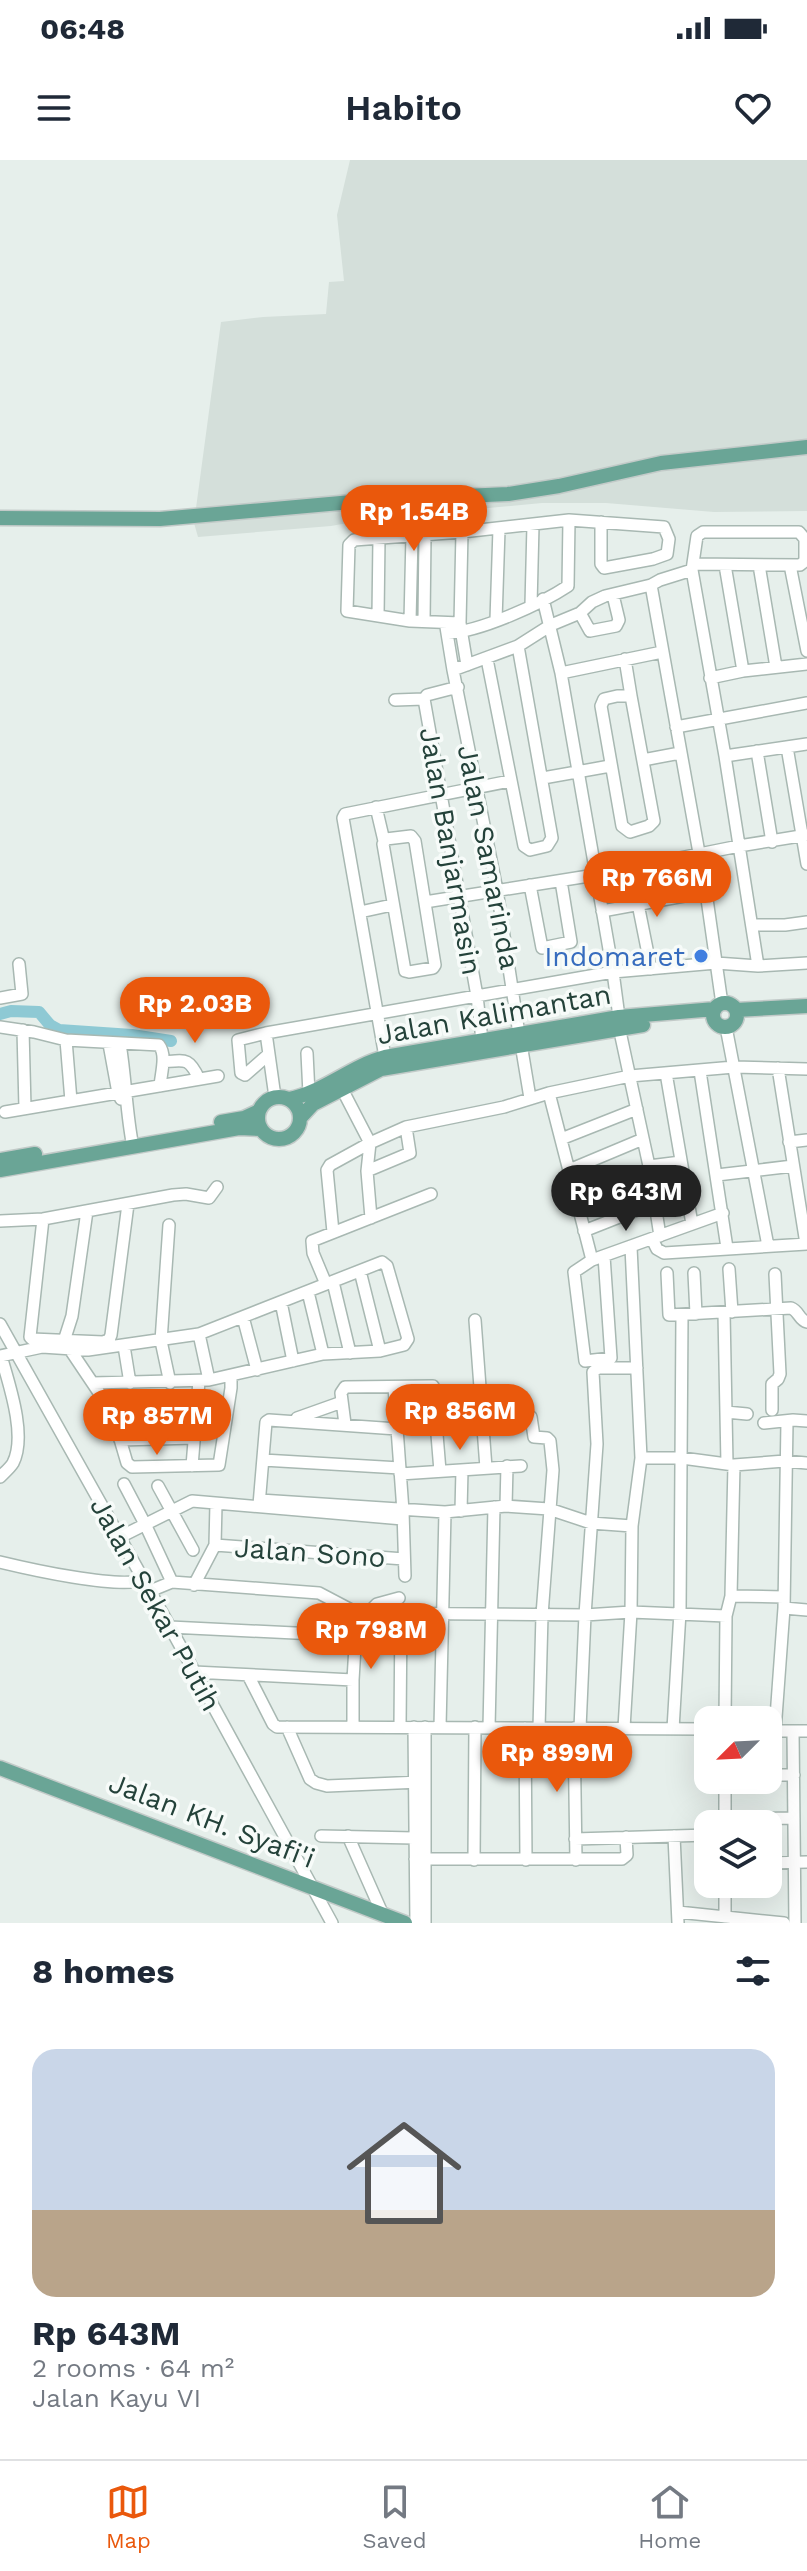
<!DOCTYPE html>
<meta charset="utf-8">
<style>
body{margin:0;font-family:"Work Sans",sans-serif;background:#f2f2f3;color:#1f2937;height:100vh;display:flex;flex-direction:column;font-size:30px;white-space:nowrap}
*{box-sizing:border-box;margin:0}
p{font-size:26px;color:#747a83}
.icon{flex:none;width:44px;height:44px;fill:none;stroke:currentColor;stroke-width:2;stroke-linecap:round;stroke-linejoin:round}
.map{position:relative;height:1763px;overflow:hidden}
.drawer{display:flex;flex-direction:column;background:#fff;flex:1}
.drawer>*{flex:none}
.needle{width:52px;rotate:246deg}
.fabs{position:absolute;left:694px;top:1546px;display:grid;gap:16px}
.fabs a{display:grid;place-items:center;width:88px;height:88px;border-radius:16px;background:#fff;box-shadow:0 8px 32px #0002;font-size:40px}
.price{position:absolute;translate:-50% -68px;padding:0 18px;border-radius:28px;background:#ea580c;color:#fff;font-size:26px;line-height:52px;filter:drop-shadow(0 2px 4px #0008)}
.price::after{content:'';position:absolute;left:50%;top:48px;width:24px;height:18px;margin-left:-12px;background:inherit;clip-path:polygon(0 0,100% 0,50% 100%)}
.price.on{background:#222;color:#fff}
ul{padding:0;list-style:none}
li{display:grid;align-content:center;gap:16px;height:424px;padding:0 32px}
li span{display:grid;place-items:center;height:248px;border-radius:24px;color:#555}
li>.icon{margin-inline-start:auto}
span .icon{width:144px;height:144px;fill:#fffc;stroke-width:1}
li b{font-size:34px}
h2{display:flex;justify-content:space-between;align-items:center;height:96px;padding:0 32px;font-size:34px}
.status{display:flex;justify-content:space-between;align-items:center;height:56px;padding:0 40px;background:#fff;direction:ltr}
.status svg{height:22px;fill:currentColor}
header{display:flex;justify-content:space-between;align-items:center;height:104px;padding:0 32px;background:#fff;font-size:36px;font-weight:600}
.menu{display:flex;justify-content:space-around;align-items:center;height:112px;border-top:2px solid #e0e1e3;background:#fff;font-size:22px;color:#747a83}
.menu a{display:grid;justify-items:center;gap:4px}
.menu .on{color:#ea580c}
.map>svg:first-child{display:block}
</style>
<div class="status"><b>06:48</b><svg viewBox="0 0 49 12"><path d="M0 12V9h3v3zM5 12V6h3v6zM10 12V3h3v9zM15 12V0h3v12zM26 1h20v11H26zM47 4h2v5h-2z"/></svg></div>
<header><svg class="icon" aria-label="menu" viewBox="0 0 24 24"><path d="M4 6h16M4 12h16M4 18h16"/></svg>Habito<svg class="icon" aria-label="heart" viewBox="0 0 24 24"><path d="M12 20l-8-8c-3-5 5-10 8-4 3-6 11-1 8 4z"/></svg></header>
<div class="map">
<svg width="807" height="1763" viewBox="0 0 807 1763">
<rect width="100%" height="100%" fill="#e6efeb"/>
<!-- built -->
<path fill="#d4dfda" d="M 350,0 L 807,0 L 807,351 L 714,352 L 606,343 L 542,343 L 370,359 L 331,366 L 198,377 L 194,363 L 221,162 L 263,157 L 326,154 L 329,122 L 344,121 L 337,55 Z"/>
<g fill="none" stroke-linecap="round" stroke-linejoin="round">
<!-- river -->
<path stroke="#8ec9d4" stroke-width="12" d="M 0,854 L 11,851 L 39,852 L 50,865 L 59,870 L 132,875 L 171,881"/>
<defs>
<path id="minor" d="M 460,338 L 462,372 L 460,463 L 467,505
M 694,404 L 800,405 L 805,401 L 805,379 L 799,372 L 703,372 L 697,376 L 692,410 L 725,596 L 758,806
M 725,405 L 743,511
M 759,405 L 776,507
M 790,405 L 807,491
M 651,425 L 706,732 L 722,844
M 543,439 L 561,513 L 613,812 L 619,857
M 531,445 L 533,365
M 580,453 L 590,471 L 616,466 L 619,460 L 613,435
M 378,456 L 379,378
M 496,460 L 499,369
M 410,461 L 412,376
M 424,461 L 425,375
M 460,463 L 410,461 L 347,451 L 349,385 L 354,380 L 462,372 L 569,360 L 664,367 L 669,379 L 667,394 L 653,399 L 604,408 L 601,404 L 601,362
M 446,467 L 453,510
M 448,473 C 479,472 541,444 568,426 L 569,360
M 487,499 L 524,686 L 530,690 L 547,686 L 552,678 L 518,486
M 625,499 L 631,536
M 561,513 L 662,492
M 710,518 L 743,511 L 807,504
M 458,527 L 427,535 L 424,539 L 477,836 L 482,880
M 617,536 L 631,536 L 654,661 L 649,666 L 630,672 L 622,666 L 601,546 L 604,539 Z
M 395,540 L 424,539
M 676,567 L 807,543
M 787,587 L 807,704
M 757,591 L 772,682
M 725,596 L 807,584
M 643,600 L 680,593
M 543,618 L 610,606
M 376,647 L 384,681
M 411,676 L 415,681 L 435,805 L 433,808 L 409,812 L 405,811 L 383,684 L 386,679 Z
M 530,725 L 542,788 L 571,782 L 561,721
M 425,742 L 595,715 L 739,686 L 807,675
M 638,744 L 651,809
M 602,751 L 706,732
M 360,752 L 392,745
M 752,765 L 785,765 L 807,762
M 0,838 L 22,834 L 19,804
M 0,867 L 34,872 L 66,880 L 159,885 C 167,895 161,913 160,926
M 619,867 L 649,1006 L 660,1076
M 726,867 L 768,1086
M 23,870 L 25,948
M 266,873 L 238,880 L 241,913 L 245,915 L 269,894
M 519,874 L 497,730 L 453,510 L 518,486 L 551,465 L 580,453 L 592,442 L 605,436 L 651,425 L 660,420 L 692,410
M 66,880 L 71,941
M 109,884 L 118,933 L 121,939
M 120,884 C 126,919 126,953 133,987
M 521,884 L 530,938
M 307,893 L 309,934
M 385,897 L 343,658 L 345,654 L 510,621
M 163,902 C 185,900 189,897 199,919
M 778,908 L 806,1084
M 700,911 L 727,1088
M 666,913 L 692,1064
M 342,929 L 370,983 L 367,1011 L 371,1058
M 549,933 L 592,1100
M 275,937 L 266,873 L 613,812 L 716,803 L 758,806 L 807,803
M 5,952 L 218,916
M 561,979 L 637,949
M 789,982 L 807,980
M 649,1006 L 681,1002
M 569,1010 L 643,979
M 367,1011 L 410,993 L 406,967
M 717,1015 L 793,1006
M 577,1040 L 649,1011
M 43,1059 L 30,1177 L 32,1179 L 103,1182 L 109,1180 L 111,1175 L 128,1044
M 0,1061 L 43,1059 L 173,1035 L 186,1034 L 209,1038 L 217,1027
M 169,1065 L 161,1181 L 170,1223
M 584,1071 L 655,1043
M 333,1072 L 327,1010 L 330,1005 L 370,983 L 406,967 L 504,947 L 549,933 L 630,916 L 734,907 L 807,909
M 652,1079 L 657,1089 L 664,1093 L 807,1084
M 604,1096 L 611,1198 L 585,1201 L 574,1112 L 592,1100 L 723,1053
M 729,1109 L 732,1152
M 360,1111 L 380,1191
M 667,1113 L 669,1155 L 791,1148 C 799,1151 799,1160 807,1162
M 694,1113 L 696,1154
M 333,1122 L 350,1193
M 326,1124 L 313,1093 L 312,1081 L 431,1034
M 308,1132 L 323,1194
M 281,1142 L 293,1201
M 724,1153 L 727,1304
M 243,1157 L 257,1210
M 475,1160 L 486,1308
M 0,1164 L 165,1458 L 332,1763
M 199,1174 L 209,1220
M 64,1181 L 72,1156 L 87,1051
M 124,1186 L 130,1223
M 69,1188 L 112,1252 L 127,1303 L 132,1307 L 219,1305 L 231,1228 L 231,1216
M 0,1196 L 42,1187 L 88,1190 L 199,1174 L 382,1102 L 387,1106 L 408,1179 L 404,1185 L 380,1191 L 323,1194 L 209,1220 L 93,1223
M 394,1227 L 403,1351 L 405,1416
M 772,1250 L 772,1224 L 778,1219 L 780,1214 L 775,1114
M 112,1252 L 196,1249
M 726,1252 L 747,1254
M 531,1257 L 534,1277 L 547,1278 L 550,1281 L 553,1310 L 542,1455 L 539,1568
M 297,1258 L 342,1242
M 764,1263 L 793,1260 L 807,1261
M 345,1264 L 341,1233 L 345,1227 L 433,1226 L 440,1311
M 120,1280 L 194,1278
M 641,1298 L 682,1298 L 734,1305 L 785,1301 L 807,1303
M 263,1300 L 400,1308
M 192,1306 L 199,1221
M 400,1314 L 521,1306
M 0,1317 C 4,1313 10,1308 13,1303 C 27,1276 9,1224 1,1196
M 124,1324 L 145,1364 L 172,1422
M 158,1326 L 193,1390
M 260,1340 L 445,1352 L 506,1346 L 549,1349 L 591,1363 L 632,1366
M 259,1345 L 266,1262 L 269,1260 L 397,1269
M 506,1346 L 507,1306
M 461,1351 L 462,1310
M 120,1377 L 192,1341 L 403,1359
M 215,1385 L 404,1399
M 0,1402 C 29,1409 118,1429 143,1420
M 194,1425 L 215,1385 L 216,1344
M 150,1431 L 172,1422 L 319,1433 L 357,1453 L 585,1455 L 631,1452 L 726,1456
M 731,1436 L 784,1437
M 784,1448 L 807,1450
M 368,1453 L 377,1444 L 399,1438
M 170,1467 L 356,1476
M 194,1512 L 353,1520
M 248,1515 L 273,1564 L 277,1567 L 708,1569
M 725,1560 L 726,1456 L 731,1436 L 734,1305
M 287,1567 L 310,1619 L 316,1623 L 327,1626 L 420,1622
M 353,1567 L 353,1520 L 357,1453
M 400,1567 L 401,1453
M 414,1567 L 416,1763
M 425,1567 L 425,1763
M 440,1567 L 445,1352
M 489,1568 L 494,1347
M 525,1568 L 526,1700
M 574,1568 L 576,1700
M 580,1568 L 585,1455 L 597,1284 L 593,1212 L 598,1208 L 637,1208
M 624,1568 L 631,1452 L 632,1366 L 641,1298 L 631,1087
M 673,1569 L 680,1452 L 682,1155
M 769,1571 L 807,1571
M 775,1571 L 784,1448 L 787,1262
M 793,1571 L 795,1763
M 768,1615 L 794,1615
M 725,1620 L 725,1663
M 725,1659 L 794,1658
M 321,1676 L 414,1678
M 348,1676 L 383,1755
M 674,1676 L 678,1763
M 575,1679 L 708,1675
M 415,1699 L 622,1699 L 627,1695 L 626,1677
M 474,1700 L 475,1567
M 768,1703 L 807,1702
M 725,1724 L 725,1757
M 678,1752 L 784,1763"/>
<path id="major" d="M 0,358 L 160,359 L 374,340 L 508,334 L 559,326 L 661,303 L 807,287
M713 855a12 12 0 1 1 24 0a12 12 0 1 1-24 0Z
M 736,850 L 807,846
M258 958a21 21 0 1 1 42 0a21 21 0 1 1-42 0Z
M 289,939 C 324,932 351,906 385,897 L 619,857 L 715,849
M 300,958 L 313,944 L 381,909 L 643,865
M 221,962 L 244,958 L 259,951
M 0,1000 L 35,994
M 0,1010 L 239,968 L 261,969
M 0,1608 L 405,1763"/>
</defs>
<!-- minor casing -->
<use href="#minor" stroke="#a8b8b2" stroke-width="14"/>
<!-- major casing -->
<use href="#major" stroke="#c2cac8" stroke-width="17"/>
<!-- minor -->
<use href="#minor" stroke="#fff" stroke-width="11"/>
<!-- major -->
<use href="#major" stroke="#6aa596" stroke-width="14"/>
</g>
<!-- markers -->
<circle fill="#3f7fe0" stroke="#f7fbf9" stroke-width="3" cx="701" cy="796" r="8"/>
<g text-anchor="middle" stroke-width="7" stroke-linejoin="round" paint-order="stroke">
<!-- street labels -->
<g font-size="28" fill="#24423a" stroke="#f7fbf9">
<text transform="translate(451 691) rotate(80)" y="10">Jalan Banjarmasin</text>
<text transform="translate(489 697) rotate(79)" y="10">Jalan Samarinda</text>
<text transform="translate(494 854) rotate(-10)" y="10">Jalan Kalimantan</text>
<text transform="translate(310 1392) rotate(4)" y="10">Jalan Sono</text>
<text transform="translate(156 1444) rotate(61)" y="10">Jalan Sekar Putih</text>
<text transform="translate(212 1660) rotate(21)" y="10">Jalan KH. Syafi'i</text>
</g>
<!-- shop labels -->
<g font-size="28" fill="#366cbe" stroke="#f7fbf9" text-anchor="end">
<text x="685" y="806">Indomaret</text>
</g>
</g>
</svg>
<div class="fabs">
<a><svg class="needle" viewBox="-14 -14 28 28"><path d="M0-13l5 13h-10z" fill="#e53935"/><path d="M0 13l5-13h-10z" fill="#747a83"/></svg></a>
<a><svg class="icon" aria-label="layers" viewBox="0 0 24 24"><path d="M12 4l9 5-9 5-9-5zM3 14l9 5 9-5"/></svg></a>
</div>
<b class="price" style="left:414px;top:393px">Rp 1.54B</b>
<b class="price" style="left:657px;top:759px">Rp 766M</b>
<b class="price" style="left:195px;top:885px">Rp 2.03B</b>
<b class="price on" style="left:626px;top:1073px">Rp 643M</b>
<b class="price" style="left:460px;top:1292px">Rp 856M</b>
<b class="price" style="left:157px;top:1297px">Rp 857M</b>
<b class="price" style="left:371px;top:1511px">Rp 798M</b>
<b class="price" style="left:557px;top:1634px">Rp 899M</b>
</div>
<section class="drawer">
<h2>8 homes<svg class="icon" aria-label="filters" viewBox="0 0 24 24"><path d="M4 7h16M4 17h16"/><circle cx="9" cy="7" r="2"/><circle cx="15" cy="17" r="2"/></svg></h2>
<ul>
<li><span style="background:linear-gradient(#c9d6e8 65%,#b9a48a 0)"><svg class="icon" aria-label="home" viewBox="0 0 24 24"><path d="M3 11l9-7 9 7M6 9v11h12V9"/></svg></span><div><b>Rp 643M</b><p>2 rooms · 64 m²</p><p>Jalan Kayu VI</p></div></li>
</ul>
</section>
<nav class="menu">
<a class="on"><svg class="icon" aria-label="map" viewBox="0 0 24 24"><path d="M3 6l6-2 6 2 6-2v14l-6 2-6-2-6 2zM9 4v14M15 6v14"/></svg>Map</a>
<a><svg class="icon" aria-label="saved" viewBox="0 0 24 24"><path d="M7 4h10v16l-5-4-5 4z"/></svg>Saved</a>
<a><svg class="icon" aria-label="home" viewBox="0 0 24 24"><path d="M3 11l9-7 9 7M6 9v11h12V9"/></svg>Home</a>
</nav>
